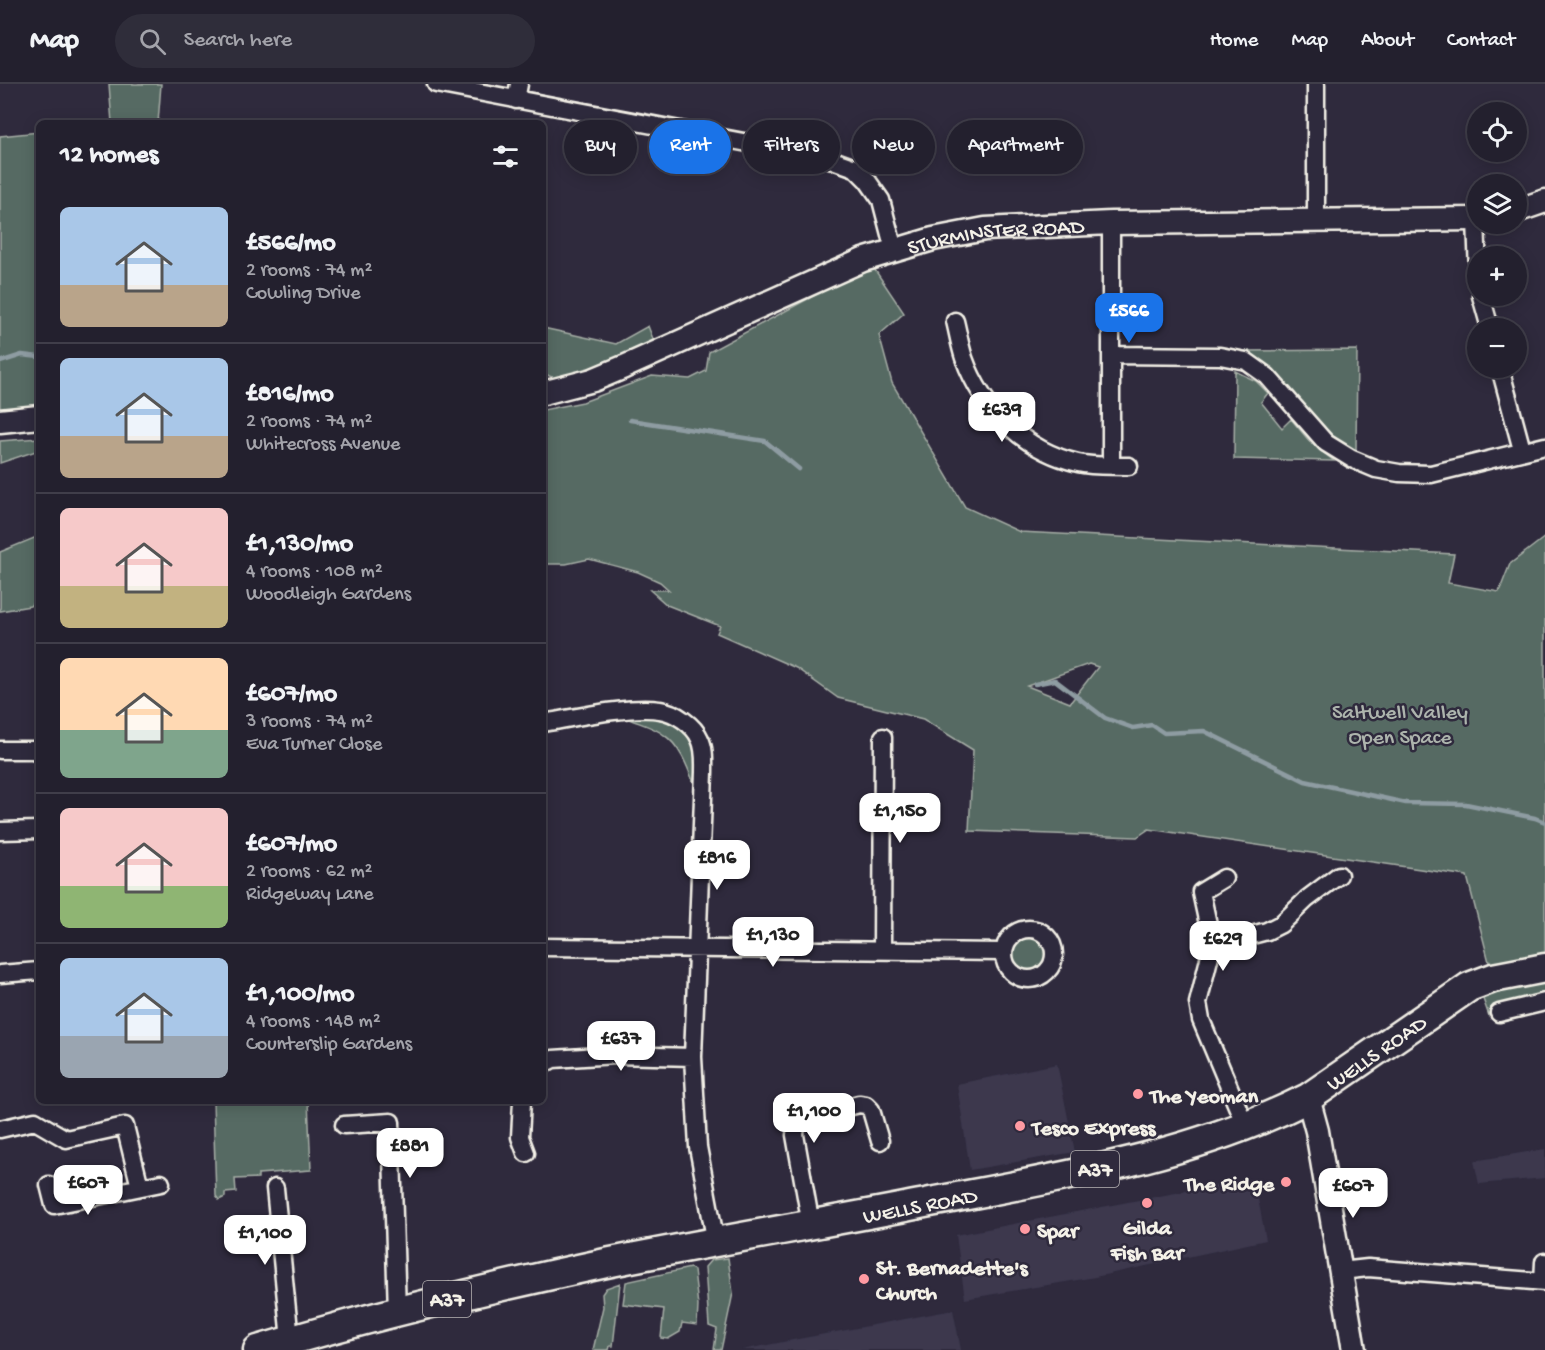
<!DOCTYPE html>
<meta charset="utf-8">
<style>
body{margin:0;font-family:"Gochi Hand",sans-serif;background:#2f2d3a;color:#f1f3f6;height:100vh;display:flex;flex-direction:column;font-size:22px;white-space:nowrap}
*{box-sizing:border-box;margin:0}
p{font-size:20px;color:#a3a3aa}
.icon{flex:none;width:33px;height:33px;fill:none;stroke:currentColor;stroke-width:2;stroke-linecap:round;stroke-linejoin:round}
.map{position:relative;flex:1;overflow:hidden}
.panel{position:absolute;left:36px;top:36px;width:510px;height:984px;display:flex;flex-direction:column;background:#23202e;border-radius:9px;box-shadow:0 3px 15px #0003,0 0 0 2px #403e4a}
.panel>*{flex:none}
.guide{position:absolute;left:564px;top:36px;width:570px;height:54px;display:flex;gap:12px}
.fabs{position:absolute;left:1467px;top:18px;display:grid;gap:12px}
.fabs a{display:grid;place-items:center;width:60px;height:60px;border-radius:50%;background:#23202e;box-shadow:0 3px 15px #0003,0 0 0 2px #403e4a;font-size:30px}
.price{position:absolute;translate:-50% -51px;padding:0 14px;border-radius:12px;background:#fff;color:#222;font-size:20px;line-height:39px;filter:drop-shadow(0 2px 3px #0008)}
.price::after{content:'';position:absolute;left:50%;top:36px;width:18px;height:14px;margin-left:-9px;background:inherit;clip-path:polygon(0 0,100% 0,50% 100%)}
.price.current{background:#1a73e8;color:#fff}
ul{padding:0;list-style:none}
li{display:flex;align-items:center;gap:18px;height:150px;padding:0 24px}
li+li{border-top:2px solid #403e4a}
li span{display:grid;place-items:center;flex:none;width:168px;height:120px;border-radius:9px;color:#555}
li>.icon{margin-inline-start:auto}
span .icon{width:72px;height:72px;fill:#fffc;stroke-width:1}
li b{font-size:26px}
h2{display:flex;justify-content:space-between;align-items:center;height:72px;padding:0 24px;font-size:26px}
.pill{padding:0 21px;border-radius:27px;background:#23202e;box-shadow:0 3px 15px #0003,0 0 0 2px #403e4a;font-size:21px;line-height:54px}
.pill.current{background:#1a73e8;color:#fff}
header{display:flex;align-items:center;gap:36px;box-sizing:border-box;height:84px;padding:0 30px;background:#23202e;border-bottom:2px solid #403e4a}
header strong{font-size:28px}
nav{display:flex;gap:33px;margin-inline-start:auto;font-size:21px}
.search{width:420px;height:54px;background:#2f2d3a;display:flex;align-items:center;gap:15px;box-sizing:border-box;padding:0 21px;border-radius:33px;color:#a3a3aa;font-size:22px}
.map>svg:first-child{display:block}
</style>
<header>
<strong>Map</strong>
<div class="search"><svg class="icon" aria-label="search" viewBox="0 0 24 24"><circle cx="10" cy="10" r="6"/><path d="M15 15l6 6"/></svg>Search here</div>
<nav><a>Home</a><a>Map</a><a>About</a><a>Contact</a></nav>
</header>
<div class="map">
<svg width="1545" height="1266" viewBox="0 0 1545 1266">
<rect width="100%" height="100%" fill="#2f2a3d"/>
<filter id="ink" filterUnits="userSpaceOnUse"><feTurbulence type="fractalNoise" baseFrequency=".0167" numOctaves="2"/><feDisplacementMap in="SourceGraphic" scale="12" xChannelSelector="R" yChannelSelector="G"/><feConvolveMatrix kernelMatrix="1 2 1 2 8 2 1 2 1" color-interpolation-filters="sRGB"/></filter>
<g filter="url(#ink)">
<!-- built -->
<path fill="#3c384e" d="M 1057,980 L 1075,1068 L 970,1086 L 957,1000 Z
M 1545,1065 L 1545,1094 L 1479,1100 L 1474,1077 Z
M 1254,1094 L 1266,1156 L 1095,1193 L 965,1215 L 956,1151 Z
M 953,1226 L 961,1266 L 742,1266 L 793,1256 Z"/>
<!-- green -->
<path fill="#576a64" stroke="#a6aea6" stroke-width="1.5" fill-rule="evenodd" d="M 109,0 L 161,0 L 158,39 L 112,39 Z
M 39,48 L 39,327 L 0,330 L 0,52 Z
M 873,183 L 904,229 L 879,251 L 892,299 L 965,423 L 1020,448 L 1454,470 L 1448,499 L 1499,508 L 1510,480 L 1545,453 L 1545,873 L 1490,882 L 1467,792 L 1149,745 L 1137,753 L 969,747 L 973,666 L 923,635 L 838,614 L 796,584 L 717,549 L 720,542 L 667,521 L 650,506 L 669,506 L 660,498 L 638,488 L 589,475 L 566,480 L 543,480 L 543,326 L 583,318 L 652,292 L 690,295 L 706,287 L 709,268 L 830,203 ZM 1089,580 L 1098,583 L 1070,619 L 1027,602 Z
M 648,242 L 655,260 L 606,280 L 556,295 L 543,289 L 543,244 L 616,260 Z
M 1357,266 L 1356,367 C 1345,360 1334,354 1325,345 C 1293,314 1283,284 1238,267 Z
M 1235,287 L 1256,297 L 1268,309 L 1261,318 L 1282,344 L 1291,335 L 1311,359 L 1334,377 L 1234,375 Z
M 39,354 L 39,366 L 0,379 L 0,357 Z
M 39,452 L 39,513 L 30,522 L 0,527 L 0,468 Z
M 647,633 C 699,638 696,661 696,705 C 689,687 681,662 664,651 C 654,643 641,640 629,635 Z
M1009 870a19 19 0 1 1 38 0a19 19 0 1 1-38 0Z
M 1545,896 L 1545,912 L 1494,927 L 1489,932 L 1482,912 Z
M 213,1017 L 308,1017 L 311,1086 L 258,1090 L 258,1094 L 235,1095 L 236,1108 L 225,1109 L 225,1113 L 219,1116 L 216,1112 Z
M 728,1174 L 733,1209 L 721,1266 L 714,1266 L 717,1245 L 709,1242 L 705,1183 L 711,1176 Z
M 690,1184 L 694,1186 L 698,1222 L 697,1241 L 682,1239 L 680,1248 L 668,1255 L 661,1254 L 664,1225 L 623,1220 L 626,1198 Z
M 620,1199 L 613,1262 L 610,1262 L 609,1266 L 593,1266 L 603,1223 L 602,1210 L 606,1204 Z"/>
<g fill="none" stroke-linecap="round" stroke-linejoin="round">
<!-- stream -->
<path stroke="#8e9ca2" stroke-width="4.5" d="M 0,278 L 22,271 L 39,273
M 630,336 L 765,357 L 799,385
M 1035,600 L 1055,596 L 1105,634 L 1133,644 L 1152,641 L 1164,649 L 1204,647 L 1305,697 L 1406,719 L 1466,720 L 1535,734 L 1545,738"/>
<defs>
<path id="street" d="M 436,0 L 780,65 L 830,75 L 855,84 L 867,96 L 881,116 L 894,166
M 1316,0 L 1316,137
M 516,16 L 519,0
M 1476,135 L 1478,189
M 1111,139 L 1111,381
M 1481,212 L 1490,244
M 955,237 C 958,249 960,262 964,274 C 982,325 1025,367 1078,379 C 1094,383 1113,381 1129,382
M 1111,271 L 1220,272 L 1246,277 L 1267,292 L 1326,359 L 1352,375 L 1376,385 L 1399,389 L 1431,390 L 1545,362
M 1500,284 L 1522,366
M 543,639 C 573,634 631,621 660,626 C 675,628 694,641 700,655 C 705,665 704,677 704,688 L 693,973 L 698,1063 L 716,1159
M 0,666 L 34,666 L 39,669
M 0,747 L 39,746
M1004 870a25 25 0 1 1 50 0a25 25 0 1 1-50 0Z
M 543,863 L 1004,868
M 882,867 L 883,653
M 1211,867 L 1209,845 L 1201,808 L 1224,794
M 0,890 L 39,887
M 1499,929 L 1545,918
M 543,980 L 553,975 L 615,971 L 693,973
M 522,1017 L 520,1053 L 526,1069
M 344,1041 L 391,1038 L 397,1227
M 1245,1041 L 1201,936 L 1198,919 L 1211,867 L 1229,857 L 1267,847 L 1281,840 L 1307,815 L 1339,791
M 0,1045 L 35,1037 L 66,1055 L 125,1042 L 140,1103
M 49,1101 L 54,1121 L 161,1099
M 275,1104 L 290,1256
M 811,1141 L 795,1051 L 796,1041 L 806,1034 L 859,1020 L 866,1021 L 871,1026 L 880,1057
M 1341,1187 L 1368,1184 L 1545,1198
M 1543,1198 L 1544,1178"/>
<g id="secondary">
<path d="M 1516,127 L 1545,117"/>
<path id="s1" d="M 543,309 L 593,296 L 624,283 L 863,176 L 933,155 L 985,145 L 1111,139 L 1478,135"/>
<path d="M 0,337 L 39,333"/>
<path d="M 1308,1014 L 1317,1047 L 1354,1266"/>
</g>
<g id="highway">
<path id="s2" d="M 258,1266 C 372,1232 489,1204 606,1179 C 705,1159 806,1142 905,1123 C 1041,1096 1183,1077 1308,1014 L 1469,903 L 1493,894 L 1545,884"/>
</g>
</defs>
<!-- street casing -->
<use href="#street" stroke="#f4f1e8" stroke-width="21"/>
<!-- secondary casing -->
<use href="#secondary" stroke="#f4f1e8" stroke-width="27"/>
<!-- highway casing -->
<use href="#highway" stroke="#f4f1e8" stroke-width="33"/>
<!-- street -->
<use href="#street" stroke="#2f2a3d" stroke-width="16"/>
<!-- secondary -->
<use href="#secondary" stroke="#2f2a3d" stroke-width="22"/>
<!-- highway -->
<use href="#highway" stroke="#2f2a3d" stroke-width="28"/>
</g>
</g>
<!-- markers -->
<g fill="#ff9aa2" stroke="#2f2a3d" stroke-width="2">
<circle cx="1138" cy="1010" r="6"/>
<circle cx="1020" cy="1042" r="6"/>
<circle cx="1286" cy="1098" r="6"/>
<circle cx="1147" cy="1119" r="6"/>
<circle cx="1025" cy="1145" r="6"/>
<circle cx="864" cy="1195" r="6"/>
</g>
<g text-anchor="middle" stroke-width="5" stroke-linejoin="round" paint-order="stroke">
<!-- shield labels -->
<g fill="#2f2a3d" stroke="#b9b5b5" stroke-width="1.5">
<rect x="1071" y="1067" width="48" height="36" rx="4.5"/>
<rect x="423" y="1197" width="48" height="36" rx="4.5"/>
</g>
<g font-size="21" font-weight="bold" fill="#f4f1e8">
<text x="1095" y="1092">A37</text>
<text x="447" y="1222">A37</text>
</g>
<!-- street labels -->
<g font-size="22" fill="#f4f1e8" stroke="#2f2a3d">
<text dy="8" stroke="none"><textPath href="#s1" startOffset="483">STURMINSTER ROAD</textPath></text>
<text dy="8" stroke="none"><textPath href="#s2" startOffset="1164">WELLS ROAD</textPath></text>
<text dy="8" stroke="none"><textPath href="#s2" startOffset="678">WELLS ROAD</textPath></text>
</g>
<!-- park labels -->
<g font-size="22" fill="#adb4ad" stroke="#2f2a3d">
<text x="1400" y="634">Saltwell Valley<tspan x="1400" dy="25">Open Space</tspan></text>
</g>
<!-- poi labels -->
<g font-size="22" font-weight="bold" fill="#f4f1e8" stroke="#2f2a3d" text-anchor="start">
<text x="1150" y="1018">The Yeoman</text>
<text x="1032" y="1050">Tesco Express</text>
<text x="1274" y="1106" text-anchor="end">The Ridge</text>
<text x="1147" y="1150" text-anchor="middle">Gilda<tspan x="1147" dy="25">Fish Bar</tspan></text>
<text x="1037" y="1153">Spar</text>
<text x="876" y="1190">St. Bernadette's<tspan x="876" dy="25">Church</tspan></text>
</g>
</g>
</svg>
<div class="fabs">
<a><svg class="icon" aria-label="locate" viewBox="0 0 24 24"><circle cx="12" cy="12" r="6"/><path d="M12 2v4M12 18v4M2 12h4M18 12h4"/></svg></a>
<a><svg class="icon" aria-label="layers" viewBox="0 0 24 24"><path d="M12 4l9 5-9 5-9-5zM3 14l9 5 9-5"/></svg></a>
<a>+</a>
<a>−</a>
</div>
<b class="price current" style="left:1129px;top:260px">£566</b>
<b class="price" style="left:1002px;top:359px">£639</b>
<b class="price" style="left:900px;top:760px">£1,150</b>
<b class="price" style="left:717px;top:807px">£816</b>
<b class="price" style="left:773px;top:884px">£1,130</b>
<b class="price" style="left:1223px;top:888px">£629</b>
<b class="price" style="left:621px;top:988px">£637</b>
<b class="price" style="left:814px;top:1060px">£1,100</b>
<b class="price" style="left:410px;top:1095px">£881</b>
<b class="price" style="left:88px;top:1132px">£607</b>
<b class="price" style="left:1353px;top:1135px">£607</b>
<b class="price" style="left:265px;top:1182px">£1,100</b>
<div class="guide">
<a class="pill">Buy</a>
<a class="pill current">Rent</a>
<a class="pill">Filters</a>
<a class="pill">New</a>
<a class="pill">Apartment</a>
</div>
<section class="panel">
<h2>12 homes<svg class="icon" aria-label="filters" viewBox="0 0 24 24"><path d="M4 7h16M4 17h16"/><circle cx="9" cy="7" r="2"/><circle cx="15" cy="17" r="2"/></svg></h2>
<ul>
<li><span style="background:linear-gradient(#a9c7e8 65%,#b9a48a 0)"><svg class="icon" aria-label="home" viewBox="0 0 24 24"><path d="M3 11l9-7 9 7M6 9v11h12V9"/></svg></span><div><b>£566/mo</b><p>2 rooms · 74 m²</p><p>Cowling Drive</p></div></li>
<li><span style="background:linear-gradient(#a9c7e8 65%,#b9a48a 0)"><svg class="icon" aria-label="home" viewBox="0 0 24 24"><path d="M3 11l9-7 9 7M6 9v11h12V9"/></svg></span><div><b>£816/mo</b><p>2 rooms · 74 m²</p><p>Whitecross Avenue</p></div></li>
<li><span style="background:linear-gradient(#f6c9c9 65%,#c2b280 0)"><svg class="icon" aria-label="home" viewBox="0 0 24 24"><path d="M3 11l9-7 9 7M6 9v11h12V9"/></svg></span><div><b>£1,130/mo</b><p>4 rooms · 108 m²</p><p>Woodleigh Gardens</p></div></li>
<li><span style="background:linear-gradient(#ffd9b3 60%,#7fa58c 0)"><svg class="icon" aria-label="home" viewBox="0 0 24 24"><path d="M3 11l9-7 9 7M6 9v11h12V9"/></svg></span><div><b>£607/mo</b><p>3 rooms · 74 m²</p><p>Eva Turner Close</p></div></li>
<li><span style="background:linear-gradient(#f6c9c9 65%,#8fb573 0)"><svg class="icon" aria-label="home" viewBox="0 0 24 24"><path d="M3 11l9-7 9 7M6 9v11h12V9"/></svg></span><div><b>£607/mo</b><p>2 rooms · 62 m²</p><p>Ridgeway Lane</p></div></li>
<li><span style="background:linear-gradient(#a9c7e8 65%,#9aa5b1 0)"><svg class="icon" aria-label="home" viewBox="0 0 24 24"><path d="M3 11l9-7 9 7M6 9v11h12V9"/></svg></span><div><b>£1,100/mo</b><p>4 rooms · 148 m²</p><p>Counterslip Gardens</p></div></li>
</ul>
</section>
</div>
